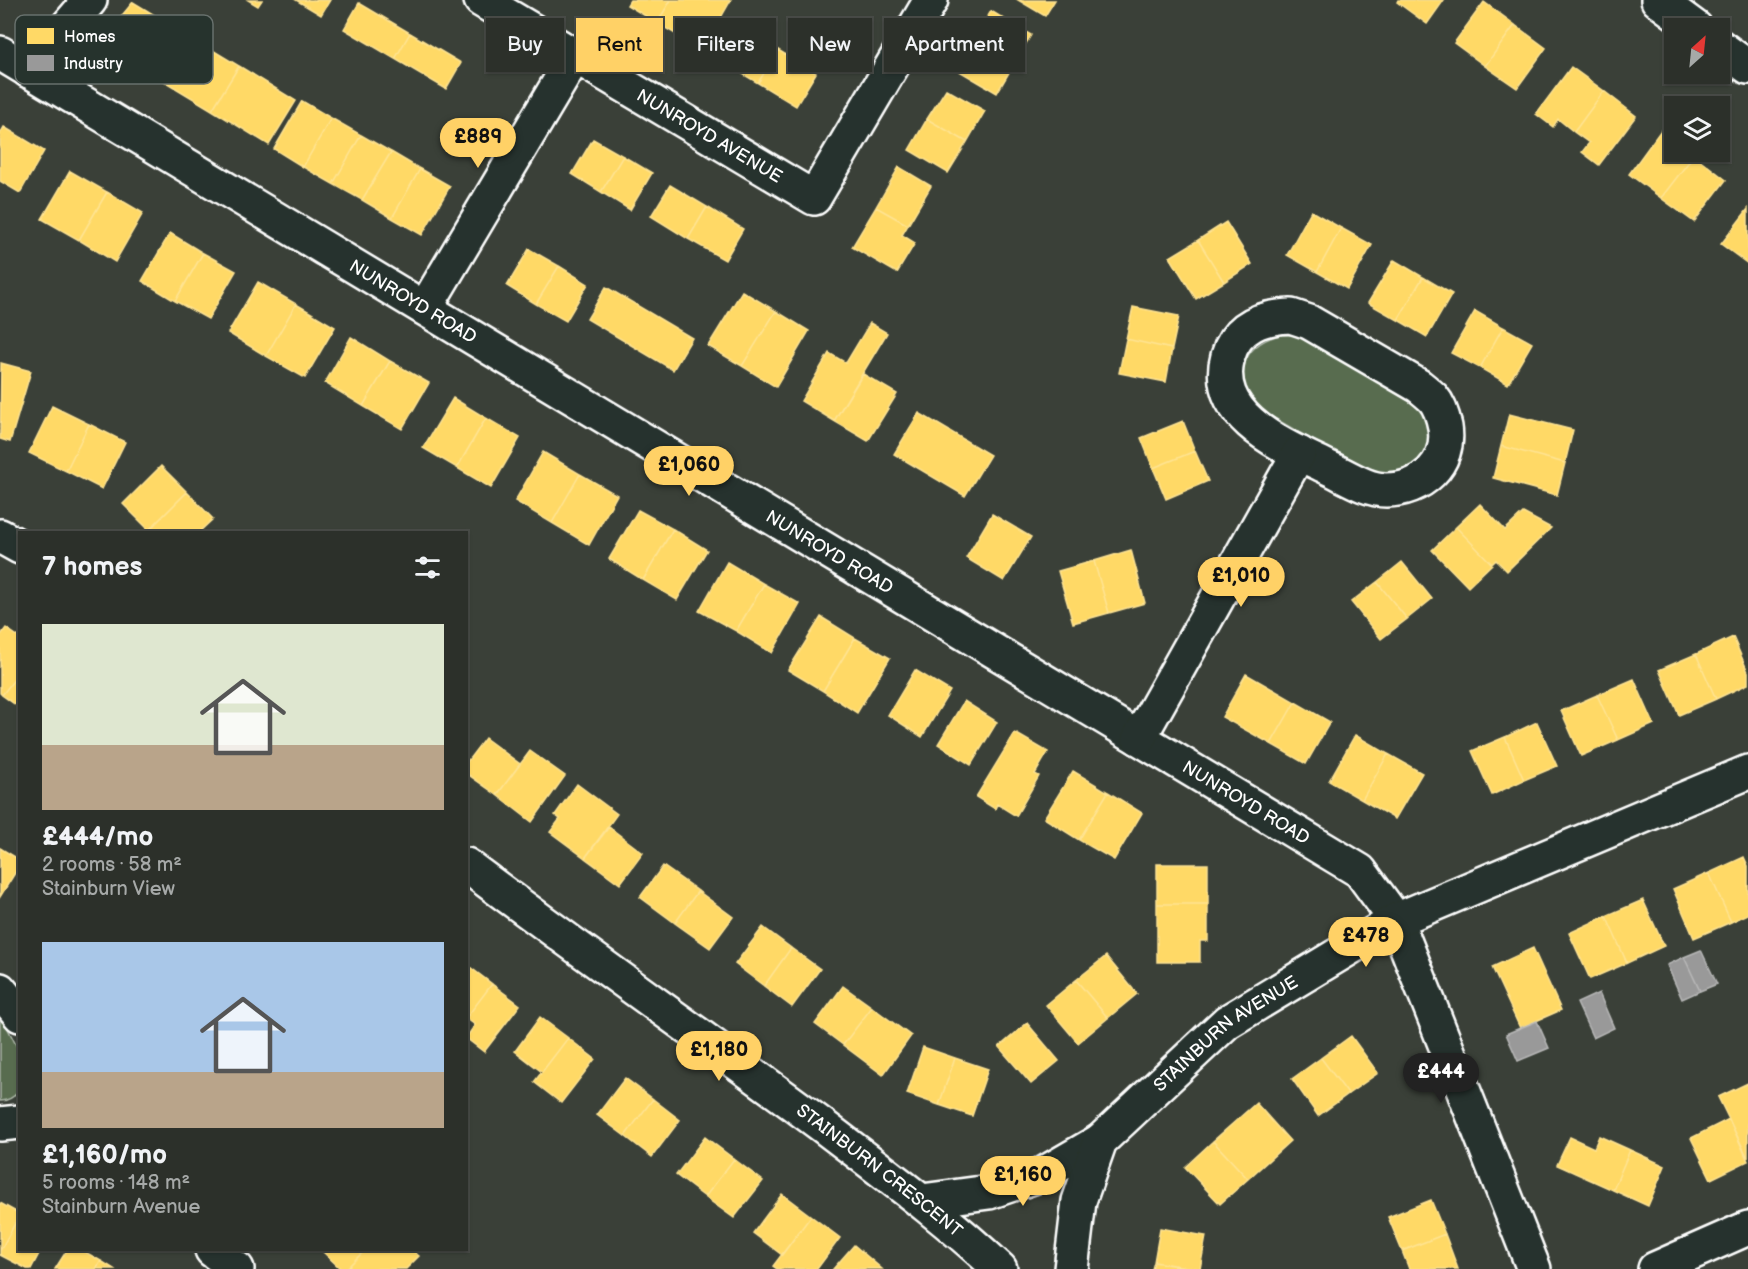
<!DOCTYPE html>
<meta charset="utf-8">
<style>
body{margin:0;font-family:"Balsamiq Sans",sans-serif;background:#343832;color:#f1f3f6;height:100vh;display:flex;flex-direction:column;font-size:22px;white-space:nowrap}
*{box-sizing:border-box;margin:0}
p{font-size:20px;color:#a6a9a8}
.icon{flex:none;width:33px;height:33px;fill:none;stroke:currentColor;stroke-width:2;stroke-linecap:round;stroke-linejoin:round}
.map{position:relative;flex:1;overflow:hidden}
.panel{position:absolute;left:18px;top:531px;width:450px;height:720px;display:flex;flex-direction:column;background:#2c302a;border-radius:0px;box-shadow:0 2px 4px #0004,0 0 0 2px #484b47}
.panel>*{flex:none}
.banner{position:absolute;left:486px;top:18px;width:570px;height:54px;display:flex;gap:12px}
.needle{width:39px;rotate:27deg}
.buttons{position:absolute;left:1664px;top:18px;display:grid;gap:12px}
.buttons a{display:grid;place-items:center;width:66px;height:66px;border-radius:0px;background:#2c302a;box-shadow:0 2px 4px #0004,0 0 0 2px #484b47;font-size:30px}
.price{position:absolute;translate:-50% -51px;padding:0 14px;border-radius:21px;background:#ffd166;color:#111;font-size:20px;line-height:39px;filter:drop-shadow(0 2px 3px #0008)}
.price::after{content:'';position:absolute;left:50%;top:36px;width:18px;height:14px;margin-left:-9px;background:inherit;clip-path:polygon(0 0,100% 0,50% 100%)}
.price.active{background:#222;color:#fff}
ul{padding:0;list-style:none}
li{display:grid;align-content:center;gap:12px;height:318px;padding:0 24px}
li span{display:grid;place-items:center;height:186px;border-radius:0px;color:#555}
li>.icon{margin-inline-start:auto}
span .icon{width:108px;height:108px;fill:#fffc;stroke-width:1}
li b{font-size:26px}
h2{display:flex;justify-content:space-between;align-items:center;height:72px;padding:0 24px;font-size:26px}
.chip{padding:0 21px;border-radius:0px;background:#2c302a;box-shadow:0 2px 4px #0004,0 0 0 2px #484b47;font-size:21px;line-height:54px}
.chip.active{background:#ffd166;color:#111}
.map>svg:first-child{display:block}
</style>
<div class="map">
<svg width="1748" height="1269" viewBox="0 0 1748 1269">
<rect width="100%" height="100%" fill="#3a4038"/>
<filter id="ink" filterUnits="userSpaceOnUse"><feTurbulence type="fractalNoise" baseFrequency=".0167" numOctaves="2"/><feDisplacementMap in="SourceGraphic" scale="12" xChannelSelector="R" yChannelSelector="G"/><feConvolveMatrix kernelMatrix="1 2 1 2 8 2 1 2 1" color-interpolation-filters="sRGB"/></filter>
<g filter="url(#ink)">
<!-- green -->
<path fill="#586c50" stroke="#acb6a8" stroke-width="1.5" d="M 1279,335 L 1293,335 L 1306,340 L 1411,402 L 1422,411 L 1429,423 L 1431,437 L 1429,451 L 1422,463 L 1399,477 L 1371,474 L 1257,408 C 1232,378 1241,346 1279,335 Z
M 0,1018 L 6,1025 L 19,1051 L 19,1091 C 14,1097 9,1101 0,1101 Z"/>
<!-- homes -->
<path fill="#ffd966" stroke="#ffe494" stroke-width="1.5" d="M 248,0 L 262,0 L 258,6 Z
M 296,0 L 330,0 L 321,15 Z
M 630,0 L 671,0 L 657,23 L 627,5 Z
M 671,0 L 731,0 L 704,47 L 689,38 L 687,41 L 657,23 Z
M 1018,0 L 1055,0 L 1045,16 Z
M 1398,0 L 1444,0 L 1427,24 L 1397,2 Z
M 133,2 L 181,31 L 154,75 L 100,42 Z
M 1484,2 L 1515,25 L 1485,66 L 1454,43 Z
M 359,3 L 410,33 L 395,59 L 344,29 Z
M 991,11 L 1031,35 L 1014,64 L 974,40 Z
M 1515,25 L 1546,48 L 1517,88 L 1485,66 Z
M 739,28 L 778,50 L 758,83 L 719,60 Z
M 181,31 L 239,66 L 212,110 L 154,75 Z
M 410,33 L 461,63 L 446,89 L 395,59 Z
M 974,40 L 1014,64 L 997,93 L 956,69 Z
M 778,50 L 816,73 L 796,106 L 758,83 Z
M 239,66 L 296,101 L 269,145 L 212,110 Z
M 1571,67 L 1604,91 L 1574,132 L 1558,119 L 1553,127 L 1536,114 Z
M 946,89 L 985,111 L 967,142 L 927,119 Z
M 1604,91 L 1636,116 L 1599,165 L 1582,152 L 1589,143 L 1574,132 Z
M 302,101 L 331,118 L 303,167 L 274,149 Z
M 331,118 L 361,135 L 333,184 L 303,167 Z
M 927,119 L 967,142 L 948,173 L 909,150 Z
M 4,127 L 44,151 L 20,193 L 0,181 L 0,134 Z
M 1661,130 L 1674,140 L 1674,152 L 1689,152 L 1694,155 L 1661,198 L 1629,174 Z
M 361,135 L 391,152 L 362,200 L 333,184 Z
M 593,139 L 623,156 L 601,192 L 572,174 Z
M 391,152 L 420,169 L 392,218 L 362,200 Z
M 1694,155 L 1726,180 L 1694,222 L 1661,198 Z
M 623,156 L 652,173 L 630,210 L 601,192 Z
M 899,167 L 931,186 L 908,225 L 876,207 Z
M 420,169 L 450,186 L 422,235 L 392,218 Z
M 70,171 L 107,192 L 79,240 L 42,219 Z
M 670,185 L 707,207 L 688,239 L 651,216 Z
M 107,192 L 143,213 L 115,262 L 79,240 Z
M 707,207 L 743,229 L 725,260 L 688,239 Z
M 876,207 L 908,225 L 902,235 L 915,243 L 897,273 L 852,247 Z
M 1748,209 L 1748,264 L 1721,244 Z
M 1311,211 L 1341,228 L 1317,272 L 1287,255 Z
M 1226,222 L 1252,264 L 1224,282 L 1198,240 Z
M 1341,228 L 1372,245 L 1347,289 L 1317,272 Z
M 170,233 L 203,253 L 175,301 L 142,281 Z
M 1198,240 L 1224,282 L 1196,299 L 1170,257 Z
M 529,249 L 559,266 L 536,304 L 507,286 Z
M 203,253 L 236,271 L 208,319 L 175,301 Z
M 1394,260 L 1423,277 L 1398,320 L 1368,303 Z
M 559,266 L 588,284 L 566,321 L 536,304 Z
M 1423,277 L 1452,294 L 1427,337 L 1398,320 Z
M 258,282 L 296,304 L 266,356 L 228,333 Z
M 606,287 L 692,338 L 673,370 L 587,319 Z
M 742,291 L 776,311 L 742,366 L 708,346 Z
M 296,304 L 335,327 L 305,378 L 266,356 Z
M 1133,307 L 1179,316 L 1172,349 L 1126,339 Z
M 776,311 L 809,331 L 776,387 L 742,366 Z
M 1475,311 L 1503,327 L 1480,368 L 1451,353 Z
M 870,323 L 887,333 L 834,421 L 801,401 L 829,353 L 846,363 Z
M 1503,327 L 1532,343 L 1508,384 L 1480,368 Z
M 351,337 L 390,361 L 363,406 L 325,383 Z
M 1126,339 L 1172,349 L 1166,382 L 1119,373 Z
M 390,361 L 429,383 L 402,429 L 363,406 Z
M 1,363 L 31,371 L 10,442 L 0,439 Z
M 863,374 L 897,394 L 868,441 L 834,421 Z
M 453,398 L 486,418 L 457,468 L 423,448 Z
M 52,406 L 89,424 L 66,471 L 29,453 Z
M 919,413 L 990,455 L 965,496 L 894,454 Z
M 1509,414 L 1573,430 L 1565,463 L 1501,446 Z
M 486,418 L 520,438 L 491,488 L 457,468 Z
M 1183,421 L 1195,451 L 1153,468 L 1141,438 Z
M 89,424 L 125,442 L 102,489 L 66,471 Z
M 1501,446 L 1565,463 L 1557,495 L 1493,478 Z
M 1195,451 L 1208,481 L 1166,499 L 1153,468 Z
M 543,452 L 580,474 L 552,523 L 515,501 Z
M 161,466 L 187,492 L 149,530 L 123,504 Z
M 580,474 L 617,495 L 589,545 L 552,523 Z
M 187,492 L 213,519 L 199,532 L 152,532 L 149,530 Z
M 1480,504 L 1505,530 L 1523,513 L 1551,528 L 1507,571 L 1496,560 L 1492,564 L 1456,527 Z
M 638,510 L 673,529 L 643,580 L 609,559 Z
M 992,514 L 1031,537 L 1004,581 L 966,558 Z
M 1456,527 L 1492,564 L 1468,587 L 1432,550 Z
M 673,529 L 707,550 L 677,600 L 643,580 Z
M 1131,550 L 1145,603 L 1109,613 L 1094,561 Z
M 1094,561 L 1109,613 L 1073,623 L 1058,571 Z
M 727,562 L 764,584 L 736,631 L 699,611 Z
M 1402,562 L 1432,599 L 1407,619 L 1377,582 Z
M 1377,582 L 1407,619 L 1381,639 L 1351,602 Z
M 764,584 L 800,604 L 772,653 L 736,631 Z
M 821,617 L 855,638 L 823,691 L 788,670 Z
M 6,628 L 20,638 L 20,672 L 2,695 L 0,693 L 0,636 Z
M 1733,637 L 1748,672 L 1748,684 L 1716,699 L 1696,654 Z
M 855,638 L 890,658 L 857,713 L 823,691 Z
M 1696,654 L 1716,699 L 1679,715 L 1659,670 Z
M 915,670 L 950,691 L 922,737 L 888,715 Z
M 20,672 L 20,708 L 2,695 Z
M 1246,674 L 1295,702 L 1271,744 L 1222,717 Z
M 1634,679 L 1654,724 L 1618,740 L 1597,695 Z
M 1597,695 L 1618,740 L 1581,756 L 1561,711 Z
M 964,701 L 997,722 L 971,765 L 938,744 Z
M 1295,702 L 1330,722 L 1306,764 L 1271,744 Z
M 1537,722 L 1557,766 L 1524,780 L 1505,737 Z
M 1015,733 L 1048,752 L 1035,774 L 1039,776 L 1016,816 L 997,804 L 995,809 L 976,797 Z
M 1355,735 L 1388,754 L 1362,800 L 1329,781 Z
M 1505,737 L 1524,780 L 1492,795 L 1472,751 Z
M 485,738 L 520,764 L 497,795 L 466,773 L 466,763 Z
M 530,751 L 565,776 L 532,822 L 497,795 Z
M 1388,754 L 1422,773 L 1395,819 L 1362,800 Z
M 1073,771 L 1108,792 L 1079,840 L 1044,818 Z
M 577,784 L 617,814 L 585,858 L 550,832 L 560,819 L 555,815 Z
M 1108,792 L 1142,813 L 1114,860 L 1079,840 Z
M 609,827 L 643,853 L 620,884 L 585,858 Z
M 0,848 L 20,860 L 20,865 L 0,897 Z
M 1744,857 L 1748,866 L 1748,914 L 1731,922 L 1709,873 Z
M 1157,864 L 1208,864 L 1208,904 L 1157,904 Z
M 663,866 L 698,891 L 675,923 L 640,897 Z
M 1709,873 L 1731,922 L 1694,938 L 1673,889 Z
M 698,891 L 733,917 L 710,948 L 675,923 Z
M 1643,900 L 1664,946 L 1627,963 L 1606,916 Z
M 1157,904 L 1208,904 L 1208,941 L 1200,941 L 1200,962 L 1157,962 Z
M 1606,916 L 1627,963 L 1590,979 L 1569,933 Z
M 763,927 L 791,948 L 764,986 L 735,964 Z
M 791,948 L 820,969 L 792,1007 L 764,986 Z
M 1533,948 L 1561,1010 L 1520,1028 L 1492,967 Z
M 1106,956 L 1137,994 L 1108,1018 L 1076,980 Z
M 466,964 L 492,984 L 466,1018 Z
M 1076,980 L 1108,1018 L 1078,1043 L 1046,1005 Z
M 492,984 L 520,1005 L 484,1052 L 466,1038 L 475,1025 L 466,1018 Z
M 843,986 L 872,1007 L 843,1045 L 815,1024 Z
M 872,1007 L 911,1036 L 883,1075 L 843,1045 Z
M 540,1017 L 568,1038 L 542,1072 L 515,1051 Z
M 1027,1023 L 1059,1061 L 1031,1084 L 999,1047 Z
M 1351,1036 L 1378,1073 L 1348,1094 L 1321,1058 Z
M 568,1038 L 595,1059 L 561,1103 L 534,1082 Z
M 923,1047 L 955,1058 L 939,1105 L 907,1094 Z
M 955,1058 L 988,1069 L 972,1116 L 939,1105 Z
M 1321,1058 L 1348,1094 L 1318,1116 L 1292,1079 Z
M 625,1078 L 653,1099 L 625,1136 L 597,1115 Z
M 1748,1083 L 1748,1158 L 1718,1097 Z
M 653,1099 L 680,1120 L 652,1157 L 625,1136 Z
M 1256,1103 L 1290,1141 L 1248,1179 L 1213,1141 Z
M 1729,1119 L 1748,1161 L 1711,1179 L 1691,1138 Z
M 1599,1136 L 1630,1150 L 1613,1190 L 1557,1165 L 1570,1137 L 1594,1148 Z
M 705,1137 L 734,1159 L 705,1197 L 676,1175 Z
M 1213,1141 L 1248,1179 L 1220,1204 L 1185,1167 Z
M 1630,1150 L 1665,1166 L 1648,1206 L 1613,1190 Z
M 734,1159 L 763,1181 L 734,1218 L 705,1197 Z
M 782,1194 L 811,1216 L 782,1255 L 753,1233 Z
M 1431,1200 L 1445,1234 L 1402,1251 L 1388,1217 Z
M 0,1203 L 20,1214 L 0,1251 Z
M 20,1215 L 20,1250 L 41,1250 L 31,1269 L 27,1269 L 0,1255 L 0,1251 Z
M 811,1216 L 840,1238 L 817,1269 L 777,1269 L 773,1266 Z
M 1160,1228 L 1206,1236 L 1200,1269 L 1154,1262 Z
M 1445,1234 L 1458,1269 L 1409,1269 L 1402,1251 Z
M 854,1245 L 882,1269 L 833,1269 Z
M 67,1250 L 82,1250 L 101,1261 L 96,1269 L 55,1269 Z
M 321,1250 L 365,1250 L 346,1269 L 341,1269 Z
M 365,1250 L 412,1250 L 419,1256 L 406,1269 L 346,1269 Z
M 101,1261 L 114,1269 L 96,1269 Z
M 1154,1262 L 1195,1269 L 1152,1269 Z"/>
<!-- industry -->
<path fill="#999" stroke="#b8b8b8" stroke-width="1.5" d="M 1701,950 L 1717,984 L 1700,991 L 1684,957 Z
M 1684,957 L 1700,991 L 1682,999 L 1667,965 Z
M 1599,993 L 1614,1028 L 1593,1038 L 1577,1003 Z
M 1537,1021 L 1549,1048 L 1518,1061 L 1506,1034 Z"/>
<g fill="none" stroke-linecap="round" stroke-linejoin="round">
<defs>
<g id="minor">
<path id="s1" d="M 481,0 L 814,198 L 931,0"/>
<path d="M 1658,0 L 1696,28"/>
<path d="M 1719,46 L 1748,67"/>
<path id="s2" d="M 0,53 L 1360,871 L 1396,920 L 1534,1269"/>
<path d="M 29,71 L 90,0"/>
<path d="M 425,308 L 575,56"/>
<path d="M 1291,316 L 1309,322 L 1419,386 C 1424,390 1429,394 1433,398 C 1440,406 1443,417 1445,427 C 1451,464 1421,490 1386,490 C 1366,490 1345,475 1327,467 C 1284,446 1211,417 1228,356 C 1237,325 1263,317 1291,316 Z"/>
<path d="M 0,536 L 20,547"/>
<path d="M 1139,738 L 1299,453"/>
<path id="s3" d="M 466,865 C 584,954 705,1038 823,1126 C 883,1172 945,1217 1000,1269"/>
<path d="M 0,990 L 20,1015"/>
<path d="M 0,1124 L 20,1122"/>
<path d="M 922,1201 L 989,1192 L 1045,1173 L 1100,1141"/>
<path d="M 212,1250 L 237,1269"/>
<path id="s4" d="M 1071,1269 L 1079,1201 L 1100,1141 L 1227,1022 L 1396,920 L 1748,772"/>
<path d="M 1655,1269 L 1748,1228"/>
</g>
</defs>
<!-- minor casing -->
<use href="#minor" stroke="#fff" stroke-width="38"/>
<!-- minor -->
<use href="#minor" stroke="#26332d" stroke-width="33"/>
</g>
</g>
<g text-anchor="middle" stroke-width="6" stroke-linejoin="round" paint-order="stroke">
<!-- street labels -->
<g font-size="18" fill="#fff" stroke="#26332d">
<text dy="6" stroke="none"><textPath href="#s1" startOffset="266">NUNROYD AVENUE</textPath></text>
<text dy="6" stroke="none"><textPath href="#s2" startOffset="482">NUNROYD ROAD</textPath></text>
<text dy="6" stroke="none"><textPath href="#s2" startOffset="968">NUNROYD ROAD</textPath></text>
<text dy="6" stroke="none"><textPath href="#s2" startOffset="1454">NUNROYD ROAD</textPath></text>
<text dy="6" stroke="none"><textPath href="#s4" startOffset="298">STAINBURN AVENUE</textPath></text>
<text dy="6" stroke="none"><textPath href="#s3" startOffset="514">STAINBURN CRESCENT</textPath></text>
</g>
</g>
<!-- legend -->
<rect x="15" y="15" width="198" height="69" rx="9" fill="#26332d" stroke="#67706c" stroke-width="1.5"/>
<rect x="27" y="28" width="27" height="16" fill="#ffd966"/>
<rect x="27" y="55" width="27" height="16" fill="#999"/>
<g font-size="16" fill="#fff">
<text x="64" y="42">Homes</text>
<text x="64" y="69">Industry</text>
</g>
</svg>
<div class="buttons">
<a><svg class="needle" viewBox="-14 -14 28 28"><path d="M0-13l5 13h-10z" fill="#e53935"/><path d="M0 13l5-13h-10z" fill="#a6a9a8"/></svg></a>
<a><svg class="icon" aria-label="layers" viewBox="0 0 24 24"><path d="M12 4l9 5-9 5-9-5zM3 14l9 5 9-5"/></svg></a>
</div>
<b class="price" style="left:478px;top:169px">£889</b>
<b class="price" style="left:689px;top:497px">£1,060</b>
<b class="price" style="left:1241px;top:608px">£1,010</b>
<b class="price" style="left:1366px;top:968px">£478</b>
<b class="price" style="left:719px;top:1082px">£1,180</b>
<b class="price active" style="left:1441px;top:1104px">£444</b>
<b class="price" style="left:1023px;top:1207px">£1,160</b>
<div class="banner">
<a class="chip">Buy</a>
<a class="chip active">Rent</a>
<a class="chip">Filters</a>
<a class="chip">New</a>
<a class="chip">Apartment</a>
</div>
<section class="panel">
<h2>7 homes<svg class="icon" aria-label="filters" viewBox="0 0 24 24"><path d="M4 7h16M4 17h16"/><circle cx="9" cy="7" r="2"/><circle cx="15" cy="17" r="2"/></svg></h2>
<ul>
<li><span style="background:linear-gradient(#dfe7d0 65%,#b9a48a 0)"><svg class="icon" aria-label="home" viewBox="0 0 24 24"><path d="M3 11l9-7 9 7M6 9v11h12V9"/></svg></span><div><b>£444/mo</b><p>2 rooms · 58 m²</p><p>Stainburn View</p></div></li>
<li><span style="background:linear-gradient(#a9c7e8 70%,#b9a48a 0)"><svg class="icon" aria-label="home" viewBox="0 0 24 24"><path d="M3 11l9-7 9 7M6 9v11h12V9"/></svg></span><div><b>£1,160/mo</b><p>5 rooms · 148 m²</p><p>Stainburn Avenue</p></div></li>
</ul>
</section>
</div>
